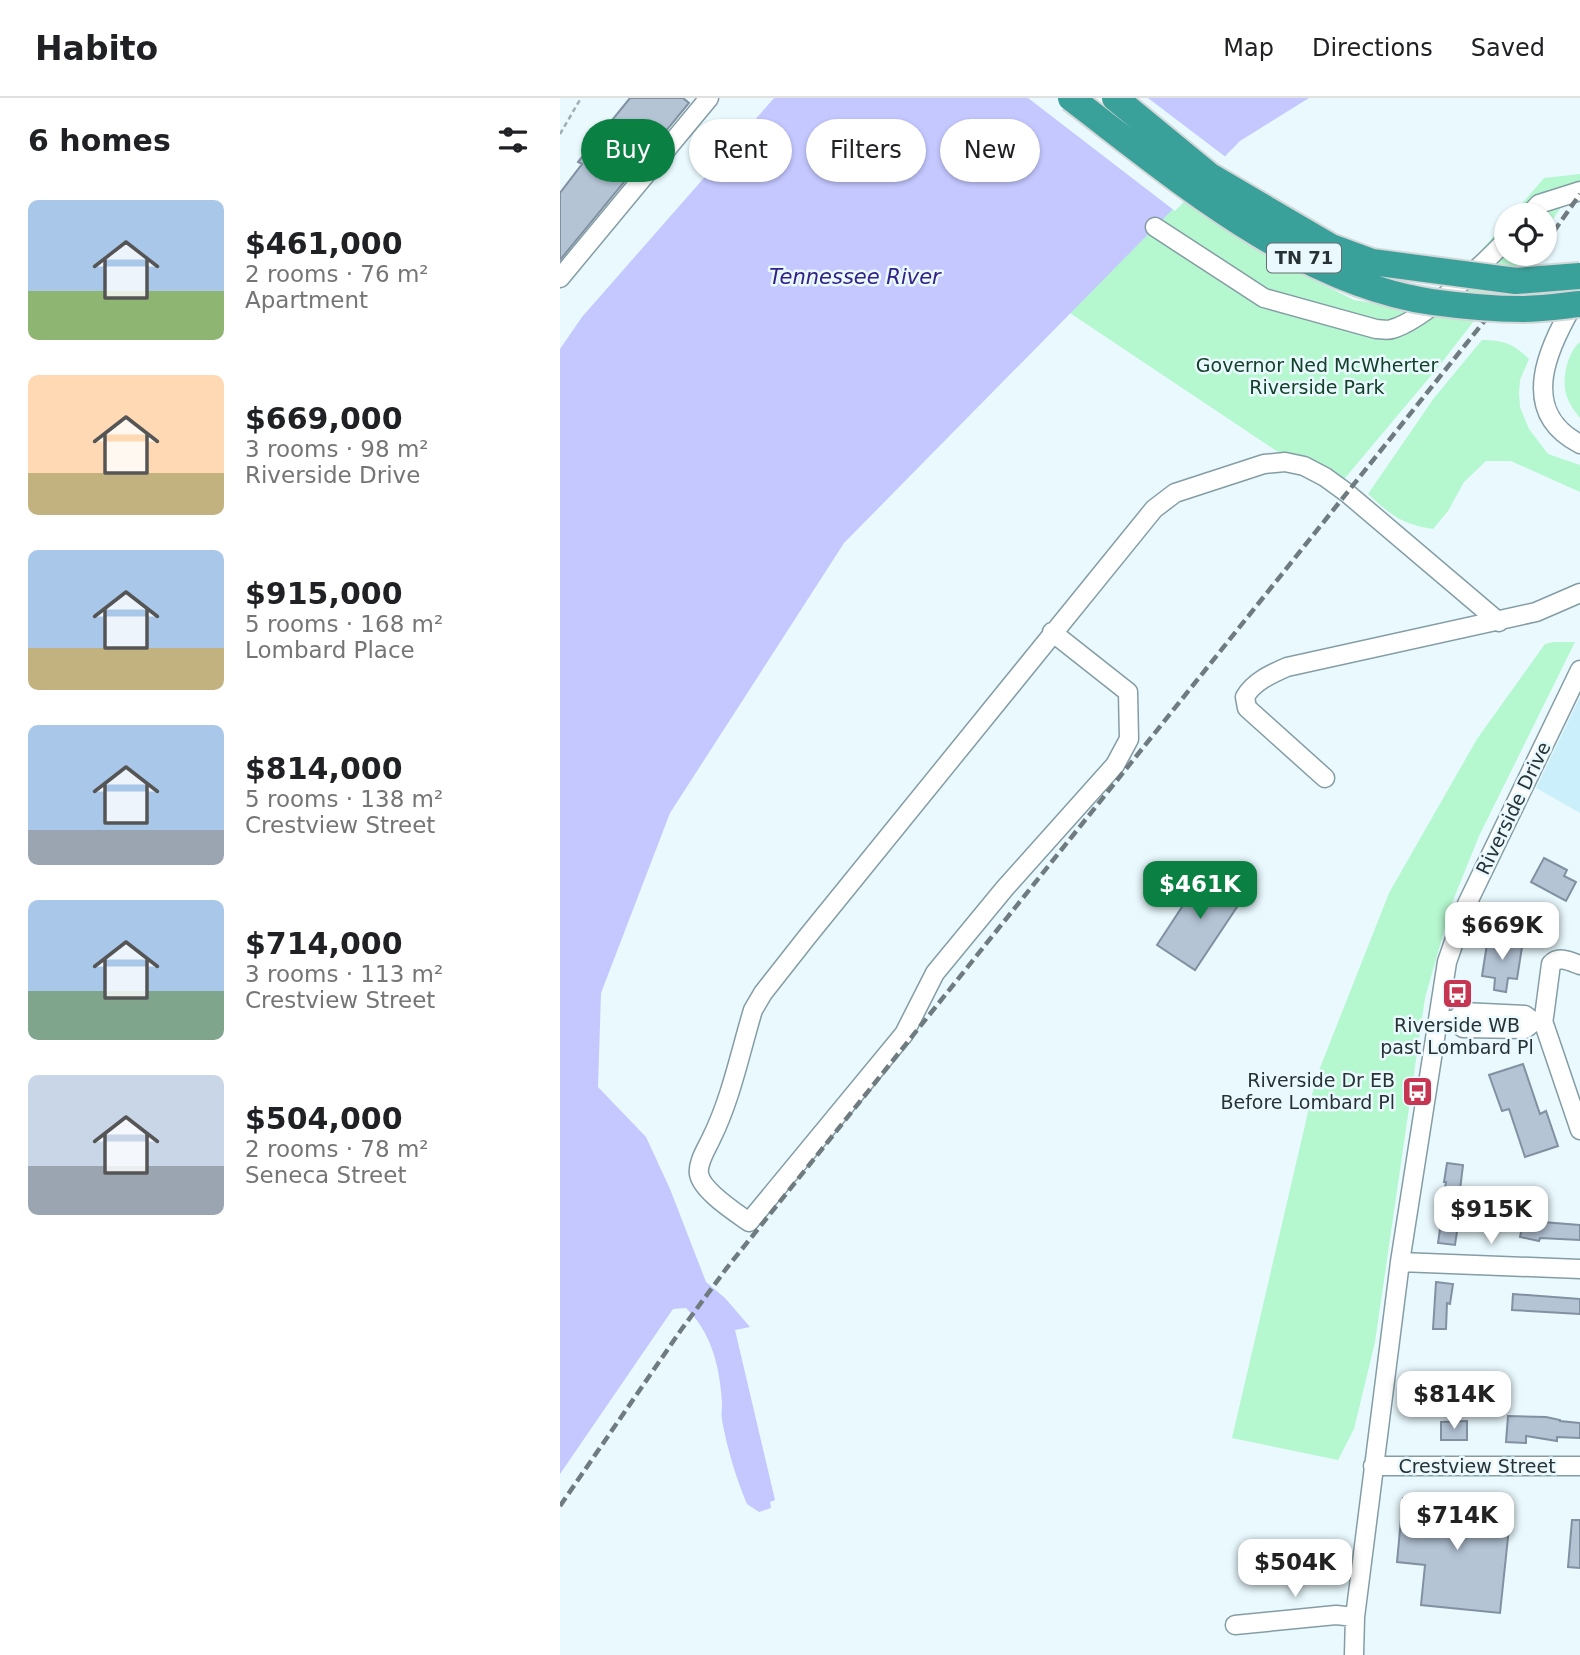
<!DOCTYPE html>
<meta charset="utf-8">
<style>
body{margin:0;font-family:"DejaVu Sans",sans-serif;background:#f6f6f6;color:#202124;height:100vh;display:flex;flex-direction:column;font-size:26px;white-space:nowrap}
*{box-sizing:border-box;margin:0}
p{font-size:23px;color:#757577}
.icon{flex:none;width:38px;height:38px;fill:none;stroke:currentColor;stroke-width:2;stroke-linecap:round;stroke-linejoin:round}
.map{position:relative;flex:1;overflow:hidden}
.sheet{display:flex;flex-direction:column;background:#fff;width:560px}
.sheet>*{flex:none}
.guide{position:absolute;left:21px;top:21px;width:665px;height:63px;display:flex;gap:14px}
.tools{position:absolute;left:934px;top:105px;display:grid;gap:14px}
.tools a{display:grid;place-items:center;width:63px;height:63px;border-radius:50%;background:#fff;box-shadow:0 2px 5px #0004;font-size:35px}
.price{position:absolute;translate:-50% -60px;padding:0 16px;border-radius:14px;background:#fff;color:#222;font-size:23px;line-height:46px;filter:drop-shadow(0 2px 4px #0008)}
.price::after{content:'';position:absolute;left:50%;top:42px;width:21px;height:16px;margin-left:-10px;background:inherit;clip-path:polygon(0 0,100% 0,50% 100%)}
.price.active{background:#0b8043;color:#fff}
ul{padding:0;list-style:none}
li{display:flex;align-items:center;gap:21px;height:175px;padding:0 28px}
li span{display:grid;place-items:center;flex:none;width:196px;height:140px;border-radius:10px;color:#555}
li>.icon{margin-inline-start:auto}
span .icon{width:84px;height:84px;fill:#fffc;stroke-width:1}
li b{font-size:30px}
h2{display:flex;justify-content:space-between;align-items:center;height:84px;padding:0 28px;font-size:30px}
.pill{padding:0 24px;border-radius:32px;background:#fff;box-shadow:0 2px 5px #0004;font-size:24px;line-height:63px}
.pill.active{background:#0b8043;color:#fff}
header{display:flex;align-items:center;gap:42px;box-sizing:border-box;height:98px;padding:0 35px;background:#fff;border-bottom:2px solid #e0e0e0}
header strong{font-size:33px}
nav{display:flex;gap:38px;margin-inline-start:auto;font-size:24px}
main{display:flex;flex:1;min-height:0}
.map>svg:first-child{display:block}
</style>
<header>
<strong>Habito</strong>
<nav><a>Map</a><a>Directions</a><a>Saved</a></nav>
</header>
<main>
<section class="sheet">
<h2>6 homes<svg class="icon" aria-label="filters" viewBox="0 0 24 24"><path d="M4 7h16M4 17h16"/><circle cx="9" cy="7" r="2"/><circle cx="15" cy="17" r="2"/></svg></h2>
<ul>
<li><span style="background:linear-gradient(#a9c7e8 65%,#8fb573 0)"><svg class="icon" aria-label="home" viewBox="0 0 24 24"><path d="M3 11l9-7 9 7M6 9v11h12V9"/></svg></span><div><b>$461,000</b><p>2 rooms · 76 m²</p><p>Apartment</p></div></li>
<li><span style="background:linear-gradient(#ffd9b3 70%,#c2b280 0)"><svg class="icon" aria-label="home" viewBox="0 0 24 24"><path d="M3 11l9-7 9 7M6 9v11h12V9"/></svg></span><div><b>$669,000</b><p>3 rooms · 98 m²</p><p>Riverside Drive</p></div></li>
<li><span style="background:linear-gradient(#a9c7e8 70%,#c2b280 0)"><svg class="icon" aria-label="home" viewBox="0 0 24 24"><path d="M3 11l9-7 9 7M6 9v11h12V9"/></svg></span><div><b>$915,000</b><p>5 rooms · 168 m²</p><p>Lombard Place</p></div></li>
<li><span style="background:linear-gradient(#a9c7e8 75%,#9aa5b1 0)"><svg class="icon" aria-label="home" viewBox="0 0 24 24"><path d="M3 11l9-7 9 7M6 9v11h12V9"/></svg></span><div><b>$814,000</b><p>5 rooms · 138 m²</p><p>Crestview Street</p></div></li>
<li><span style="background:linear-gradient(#a9c7e8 65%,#7fa58c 0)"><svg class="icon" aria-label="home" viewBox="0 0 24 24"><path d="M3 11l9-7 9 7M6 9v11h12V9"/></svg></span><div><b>$714,000</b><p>3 rooms · 113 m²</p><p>Crestview Street</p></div></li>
<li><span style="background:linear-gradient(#c9d6e8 65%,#9aa5b1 0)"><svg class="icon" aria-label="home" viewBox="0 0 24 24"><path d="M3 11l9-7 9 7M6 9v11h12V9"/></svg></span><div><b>$504,000</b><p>2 rooms · 78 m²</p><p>Seneca Street</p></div></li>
</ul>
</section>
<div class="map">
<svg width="1020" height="1557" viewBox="0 0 1020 1557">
<rect width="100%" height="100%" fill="#e9f9fe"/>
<!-- built -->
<path fill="#ccf0fb" d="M 1020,599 L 1020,715 L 976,690 Z"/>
<!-- green -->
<path fill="#b5f7cf" d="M 1020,76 L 1020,83 L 985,132 L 985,117 L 952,117 L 984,80 Z
M 622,101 L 711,161 L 794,202 L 867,214 L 947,123 L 947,156 L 966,156 L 879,268 L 775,392 L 510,215 Z
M 922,242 C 943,242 954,246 969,261 L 960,282 L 959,295 L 960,309 L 969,331 L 988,356 L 1020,367 L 1020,394 L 951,363 L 926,363 L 904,384 L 888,413 L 873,431 C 841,426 831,417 808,396 L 874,300 Z
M 1020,244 L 1020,320 C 1015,314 1008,304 1006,296 C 1002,280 1007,255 1020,244 Z
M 994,544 L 1015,544 L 919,738 L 892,805 L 865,900 L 815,1244 L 794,1331 L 778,1362 L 672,1340 L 756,980 L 829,795 L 917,641 L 985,546 Z"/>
<!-- water -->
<path fill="#c4c8ff" d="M 214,0 L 749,0 L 680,43 L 284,445 L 110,715 L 41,895 L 38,989 L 86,1039 L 110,1091 L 146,1184 L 165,1200 L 190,1229 L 175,1232 L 215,1402 L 210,1404 L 211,1410 L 199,1414 L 187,1406 C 176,1380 167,1350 162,1322 C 161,1316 162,1311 162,1305 C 160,1270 152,1235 126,1210 L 113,1211 L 0,1376 L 0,251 L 22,219 Z"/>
<!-- pier -->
<path fill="#e9f9fe" d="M 468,0 L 588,0 L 667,60 L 615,113 Z"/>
<!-- building -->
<path fill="#b4c4d5" stroke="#8291a1" stroke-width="2" d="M 70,0 L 123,0 L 129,5 L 0,162 L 0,95 L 22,66 L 18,64 Z
M 984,760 L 1007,772 L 1004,778 L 1016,784 L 1006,803 L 971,784 Z
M 645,774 L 683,800 L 635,872 L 597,847 Z
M 939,836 L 950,837 L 948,847 L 962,849 L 957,881 L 948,880 L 946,894 L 934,892 L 935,880 L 922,878 L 927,846 L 937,848 Z
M 963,966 L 980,1016 L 986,1013 L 998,1048 L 965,1059 L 949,1011 L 942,1013 L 929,977 Z
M 887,1065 L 903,1067 L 899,1100 L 902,1100 L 895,1147 L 878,1145 L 882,1118 L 880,1118 L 886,1084 L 884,1084 Z
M 973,1118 L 984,1120 L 983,1124 L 1020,1127 L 1020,1142 L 980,1140 L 979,1143 L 960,1139 L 963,1124 L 971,1125 Z
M 876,1184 L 893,1186 L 890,1206 L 887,1205 L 886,1231 L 873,1231 Z
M 953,1196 L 1020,1201 L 1020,1216 L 952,1212 Z
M 871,1279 L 892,1280 L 891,1296 L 870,1294 Z
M 948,1318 L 986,1319 L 1000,1322 L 1000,1323 L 1020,1325 L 1020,1340 L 997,1339 L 997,1343 L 966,1338 L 966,1345 L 946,1344 Z
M 907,1323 L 907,1342 L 881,1342 L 881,1324 Z
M 843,1400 L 951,1411 L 940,1515 L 861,1507 L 865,1467 L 837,1464 Z
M 1012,1422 L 1020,1422 L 1020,1470 L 1008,1469 Z"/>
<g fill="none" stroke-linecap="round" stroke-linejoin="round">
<defs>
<path id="minor" d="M 969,117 L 979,106 L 1020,93
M 595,129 L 704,200 L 816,231 C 821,231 827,233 832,231 C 862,223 925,165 947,141
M 0,180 L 149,0
M 1016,202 C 989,247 956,313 1020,346
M 492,534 L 568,594 L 569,641 L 555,667 L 445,790 L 375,875 L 344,936 L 189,1124 C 175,1114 142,1093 139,1076 C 137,1065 147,1050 151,1041 C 171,1001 180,955 193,912 L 203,895 L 247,839 L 594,411 L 615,395 L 704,366 L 725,364 L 744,368 L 765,379 L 787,395 L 939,524
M 765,680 L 687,610 L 685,599 C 693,584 711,576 727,569 L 976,514 L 1020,495
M 878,922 L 895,922 L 903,930 L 965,931 L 974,924 L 981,924 L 984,919 L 991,866 C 999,857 1011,864 1020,867
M 895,922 L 903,914 L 965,917 L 974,924
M 983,923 L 1020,1032
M 840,1164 L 1020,1171
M 813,1368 L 1020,1368
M 675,1527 L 776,1517 L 795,1519
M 794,1557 L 795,1519 L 840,1164 L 887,864 L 907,806 L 1020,572"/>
</defs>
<!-- minor casing -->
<use href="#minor" stroke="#849da5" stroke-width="21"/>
<!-- path -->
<path stroke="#a0aeb2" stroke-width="2.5" stroke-dasharray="5 3.5" stroke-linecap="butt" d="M 0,36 L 21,0"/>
<!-- minor -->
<use href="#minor" stroke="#fff" stroke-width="18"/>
<!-- rail -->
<path stroke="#6f7b7f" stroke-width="4.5" stroke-dasharray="10 5" stroke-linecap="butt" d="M 985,146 L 1020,96
M 0,1408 L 121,1232 L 166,1171 L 978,156"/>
<defs>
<path id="highway-bridge" d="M 511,0 C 616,80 737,184 872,204 C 901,208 933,211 962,211 C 981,211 1001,208 1020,206
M 555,0 L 650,78 L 771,149 L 812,164 L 956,183 L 1020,178"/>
</defs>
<!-- highway-bridge casing -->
<use href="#highway-bridge" stroke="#d4d6d7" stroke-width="30" stroke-linecap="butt"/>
<!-- highway-bridge -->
<use href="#highway-bridge" stroke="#3aa19a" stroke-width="26"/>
</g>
<!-- icons -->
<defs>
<symbol id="bus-square" viewBox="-11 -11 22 22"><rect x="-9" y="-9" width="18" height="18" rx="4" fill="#c63653" stroke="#e9f9fe"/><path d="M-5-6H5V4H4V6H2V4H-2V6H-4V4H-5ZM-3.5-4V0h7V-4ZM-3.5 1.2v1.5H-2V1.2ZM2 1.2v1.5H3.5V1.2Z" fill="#fff"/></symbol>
</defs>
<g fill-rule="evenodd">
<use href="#bus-square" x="880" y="878" width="35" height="35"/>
<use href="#bus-square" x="840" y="976" width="35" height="35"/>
</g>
<g text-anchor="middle" stroke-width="5" stroke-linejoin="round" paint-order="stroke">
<!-- shield labels -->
<rect fill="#e9f9fe" stroke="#626e71" stroke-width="2" x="707" y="145.5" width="74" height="29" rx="5"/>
<g font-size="18" font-weight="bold" fill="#283235">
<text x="744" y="166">TN 71</text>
</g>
<!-- park labels -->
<g font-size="19" fill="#134029" stroke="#e9f9fe">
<text x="757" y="274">Governor Ned McWherter<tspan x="757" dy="22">Riverside Park</tspan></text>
</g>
<!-- street labels -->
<g font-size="19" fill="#283235" stroke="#e9f9fe">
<text transform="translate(953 710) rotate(-64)" y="7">Riverside Drive</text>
<text x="917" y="1375">Crestview Street</text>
</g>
<!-- poi labels -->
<g font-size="19" fill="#283235" stroke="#e9f9fe">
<text x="897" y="934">Riverside WB<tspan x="897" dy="22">past Lombard Pl</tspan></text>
<text x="835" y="989" text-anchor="end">Riverside Dr EB<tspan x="835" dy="22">Before Lombard Pl</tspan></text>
</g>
<!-- water labels -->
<g font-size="21" font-style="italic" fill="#322287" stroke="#e9f9fe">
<text x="295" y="186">Tennessee River</text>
</g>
</g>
</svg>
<div class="tools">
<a><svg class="icon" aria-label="locate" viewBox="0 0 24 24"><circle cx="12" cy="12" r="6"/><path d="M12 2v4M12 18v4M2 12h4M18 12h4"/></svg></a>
</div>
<b class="price active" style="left:640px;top:823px">$461K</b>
<b class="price" style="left:942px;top:864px">$669K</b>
<b class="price" style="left:931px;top:1148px">$915K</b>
<b class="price" style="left:894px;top:1333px">$814K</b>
<b class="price" style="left:897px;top:1454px">$714K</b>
<b class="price" style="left:735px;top:1501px">$504K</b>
<div class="guide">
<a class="pill active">Buy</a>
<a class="pill">Rent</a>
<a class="pill">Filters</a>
<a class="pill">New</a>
</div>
</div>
</main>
